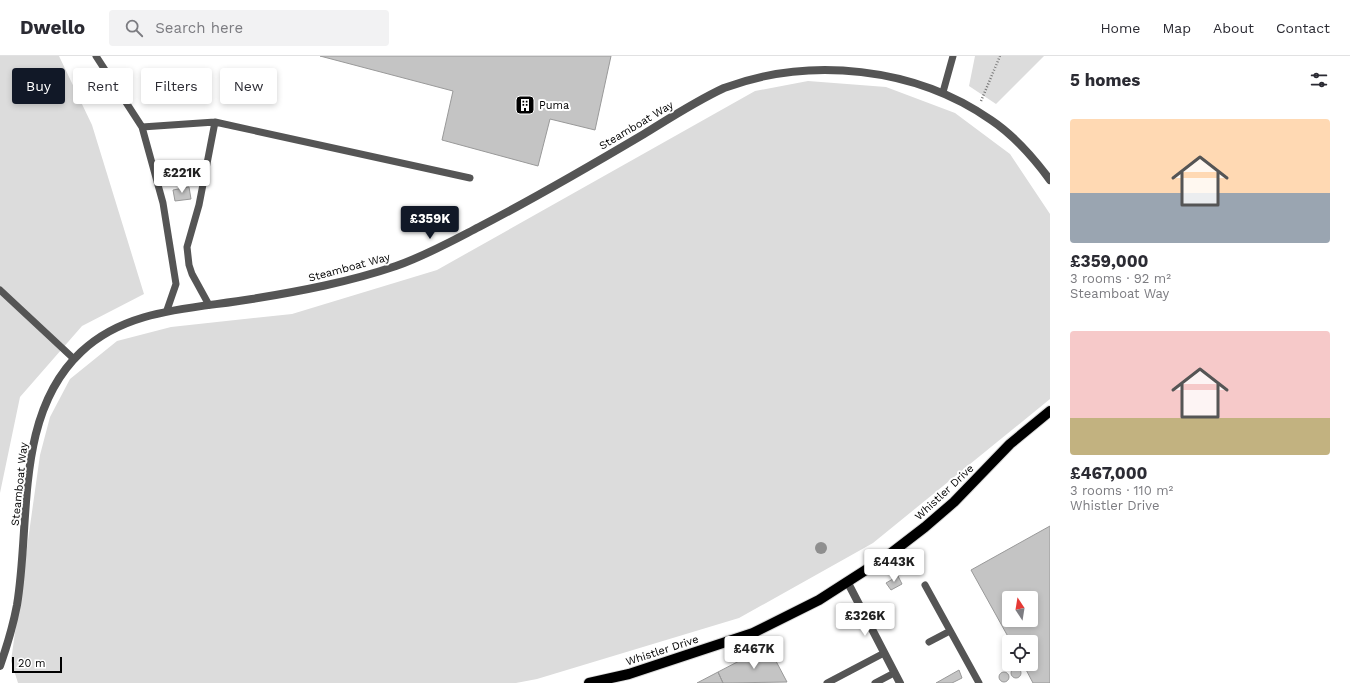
<!DOCTYPE html>
<meta charset="utf-8">
<style>
body{margin:0;font-family:"Work Sans",sans-serif;background:#f2f2f3;color:#2b2b33;height:100vh;display:flex;flex-direction:column;font-size:15px;white-space:nowrap}
*{box-sizing:border-box;margin:0}
p{font-size:13px;color:#7c7c81}
.icon{flex:none;width:22px;height:22px;fill:none;stroke:currentColor;stroke-width:2;stroke-linecap:round;stroke-linejoin:round}
.map{position:relative;flex:1;overflow:hidden}
.details{display:flex;flex-direction:column;background:#fff;width:300px}
.details>*{flex:none}
.top-card{position:absolute;left:12px;top:12px;width:380px;height:36px;display:flex;gap:8px}
.needle{width:26px;rotate:348deg}
.fabs{position:absolute;left:1002px;top:535px;display:grid;gap:8px}
.fabs a{display:grid;place-items:center;width:36px;height:36px;border-radius:4px;background:#fff;box-shadow:0 2px 6px #0003;font-size:20px}
.scale{position:absolute;left:12px;bottom:10px;width:50px;box-sizing:border-box;padding-left:4px;border:2px solid #000;border-top:0;font-size:11px;line-height:14px;white-space:nowrap;color:#000;-webkit-text-stroke:3px #fff;paint-order:stroke}
.price{position:absolute;translate:-50% -34px;padding:0 9px;border-radius:4px;background:#fff;color:#222;font-size:13px;line-height:26px;filter:drop-shadow(0 1px 2px #0008)}
.price::after{content:'';position:absolute;left:50%;top:24px;width:12px;height:9px;margin-left:-6px;background:inherit;clip-path:polygon(0 0,100% 0,50% 100%)}
.price.on{background:#111827;color:#fff}
ul{padding:0;list-style:none}
li{display:grid;align-content:center;gap:8px;height:212px;padding:0 20px}
li span{display:grid;place-items:center;height:124px;border-radius:4px;color:#555}
li>.icon{margin-inline-start:auto}
span .icon{width:72px;height:72px;fill:#fffc;stroke-width:1}
li b{font-size:17px}
h2{display:flex;justify-content:space-between;align-items:center;height:48px;padding:0 20px;font-size:17px}
.chip{padding:0 14px;border-radius:4px;background:#fff;box-shadow:0 2px 6px #0003;font-size:14px;line-height:36px}
.chip.on{background:#111827;color:#fff}
header{display:flex;align-items:center;gap:24px;box-sizing:border-box;height:56px;padding:0 20px;background:#fff;border-bottom:1px solid #e1e1e2}
header strong{font-size:19px}
nav{display:flex;gap:22px;margin-inline-start:auto;font-size:14px}
.search{width:280px;height:36px;background:#f2f2f3;display:flex;align-items:center;gap:10px;box-sizing:border-box;padding:0 14px;border-radius:4px;color:#7c7c81;font-size:15px}
main{display:flex;flex:1;min-height:0}
.map>svg:first-child{display:block}
</style>
<header>
<strong>Dwello</strong>
<div class="search"><svg class="icon" aria-label="search" viewBox="0 0 24 24"><circle cx="10" cy="10" r="6"/><path d="M15 15l6 6"/></svg>Search here</div>
<nav><a>Home</a><a>Map</a><a>About</a><a>Contact</a></nav>
</header>
<main>
<div class="map">
<svg width="1050" height="627" viewBox="0 0 1050 627">
<rect width="100%" height="100%" fill="#fff"/>
<!-- green -->
<path fill="#dcdcdc" d="M 0,0 L 59,0 L 92,69 L 144,238 L 82,270 L 20,341 L 0,437 Z
M 975,0 L 1044,0 L 996,48 L 969,30 Z
M 808,25 L 886,31 L 955,57 L 1010,98 L 1050,158 L 1050,343 L 873,487 L 739,562 L 537,623 L 516,627 L 18,627 L 11,605 L 40,399 L 50,361 L 70,323 L 117,285 L 171,271 L 292,258 L 437,214 L 755,35 Z"/>
<!-- building -->
<path fill="#c4c4c4" stroke="#999" fill-rule="evenodd" d="M 320,0 L 611,0 L 595,74 L 550,63 L 538,110 L 442,84 L 453,35 Z
M 189,131 L 191,143 L 175,145 L 173,134 Z
M 1050,470 L 1050,627 L 1033,627 L 1023,608 L 1031,608 L 1031,586 L 1011,586 L 971,514 ZM 1009,542 L 1031,542 L 1031,564 L 1009,564 Z
M 898,520 L 902,528 L 891,534 L 886,527 Z
M 768,590 L 787,626 L 723,627 L 718,616 Z
M1011 617a5 5 0 1 1 10 0a5 5 0 1 1-10 0Z
M 959,614 L 962,622 L 952,627 L 936,627 Z
M999 621a5 5 0 1 1 10 0a5 5 0 1 1-10 0Z
M 718,616 L 723,627 L 697,627 Z"/>
<g fill="none" stroke-linecap="round" stroke-linejoin="round">
<defs>
<path id="primary" d="M 589,627 L 629,618 L 753,577 L 819,544 L 886,501 L 925,471 L 954,446 L 1010,388 L 1050,355"/>
</defs>
<!-- primary casing -->
<use href="#primary" stroke="#dbdbdb" stroke-width="12"/>
<!-- path -->
<path stroke="#777" stroke-width="2.5" stroke-dasharray="1 2" stroke-linecap="butt" d="M 981,45 L 1000,0"/>
<!-- service -->
<path stroke="#555" stroke-width="7" d="M 96,0 L 142,71 L 163,147 L 176,228 L 167,254
M 943,36 L 953,0
M 142,71 L 215,66 L 470,122
M 0,234 L 74,303
M 209,249 L 192,218 L 189,209 L 187,191 L 199,149 L 215,66
M 925,529 L 979,627
M 929,586 L 950,575
M 827,627 L 884,597
M 875,627 L 894,617"/>
<!-- minor -->
<path stroke="#555" stroke-width="8" d="M 848,527 L 900,627
M 0,610 C 7,590 13,570 17,549 C 31,465 14,359 81,296 C 127,252 193,253 252,243 C 301,235 349,226 396,210 C 425,200 452,185 479,171 C 535,142 590,110 644,78 C 670,62 696,45 724,32 C 810,0 915,11 991,64 C 1015,80 1033,101 1050,124"/>
<!-- primary -->
<use href="#primary" stroke="#000" stroke-width="10"/>
</g>
<!-- trees -->
<circle fill="#8f8f8f" cx="821" cy="492" r="6"/>
<!-- icons -->
<defs>
<symbol id="building-square" viewBox="-11 -11 22 22"><rect x="-9" y="-9" width="18" height="18" rx="4" fill="#000" stroke="#fff"/><path d="M-4-6H4V6H1V3H-1V6H-4ZM-2.5-4.3h1.7v1.8h-1.7ZM.8-4.3h1.7v1.8H.8ZM-2.5-1h1.7V.8h-1.7ZM.8-1h1.7V.8H.8Z" fill="#fff"/></symbol>
</defs>
<g fill-rule="evenodd">
<use href="#building-square" x="514" y="38" width="22" height="22"/>
</g>
<g text-anchor="middle" stroke-width="4" stroke-linejoin="round" paint-order="stroke">
<!-- poi labels -->
<g font-size="11" fill="#000" stroke="#fff" text-anchor="start">
<text x="539" y="53">Puma</text>
</g>
<!-- street labels -->
<g font-size="11" fill="#000" stroke="#fff">
<text transform="translate(636 69) rotate(-31)" y="4">Steamboat Way</text>
<text transform="translate(349 211) rotate(-15)" y="4">Steamboat Way</text>
<text transform="translate(19 428) rotate(-84)" y="4">Steamboat Way</text>
<text transform="translate(944 436) rotate(-43)" y="4">Whistler Drive</text>
<text transform="translate(662 594) rotate(-18)" y="4">Whistler Drive</text>
</g>
</g>
</svg>
<div class="fabs">
<a><svg class="needle" viewBox="-14 -14 28 28"><path d="M0-13l5 13h-10z" fill="#e53935"/><path d="M0 13l5-13h-10z" fill="#7c7c81"/></svg></a>
<a><svg class="icon" aria-label="locate" viewBox="0 0 24 24"><circle cx="12" cy="12" r="6"/><path d="M12 2v4M12 18v4M2 12h4M18 12h4"/></svg></a>
</div>
<div class="scale">20 m</div>
<b class="price" style="left:182px;top:138px">£221K</b>
<b class="price on" style="left:430px;top:184px">£359K</b>
<b class="price" style="left:894px;top:527px">£443K</b>
<b class="price" style="left:865px;top:581px">£326K</b>
<b class="price" style="left:754px;top:614px">£467K</b>
<div class="top-card">
<a class="chip on">Buy</a>
<a class="chip">Rent</a>
<a class="chip">Filters</a>
<a class="chip">New</a>
</div>
</div>
<section class="details">
<h2>5 homes<svg class="icon" aria-label="filters" viewBox="0 0 24 24"><path d="M4 7h16M4 17h16"/><circle cx="9" cy="7" r="2"/><circle cx="15" cy="17" r="2"/></svg></h2>
<ul>
<li><span style="background:linear-gradient(#ffd9b3 60%,#9aa5b1 0)"><svg class="icon" aria-label="home" viewBox="0 0 24 24"><path d="M3 11l9-7 9 7M6 9v11h12V9"/></svg></span><div><b>£359,000</b><p>3 rooms · 92 m²</p><p>Steamboat Way</p></div></li>
<li><span style="background:linear-gradient(#f6c9c9 70%,#c2b280 0)"><svg class="icon" aria-label="home" viewBox="0 0 24 24"><path d="M3 11l9-7 9 7M6 9v11h12V9"/></svg></span><div><b>£467,000</b><p>3 rooms · 110 m²</p><p>Whistler Drive</p></div></li>
</ul>
</section>
</main>
